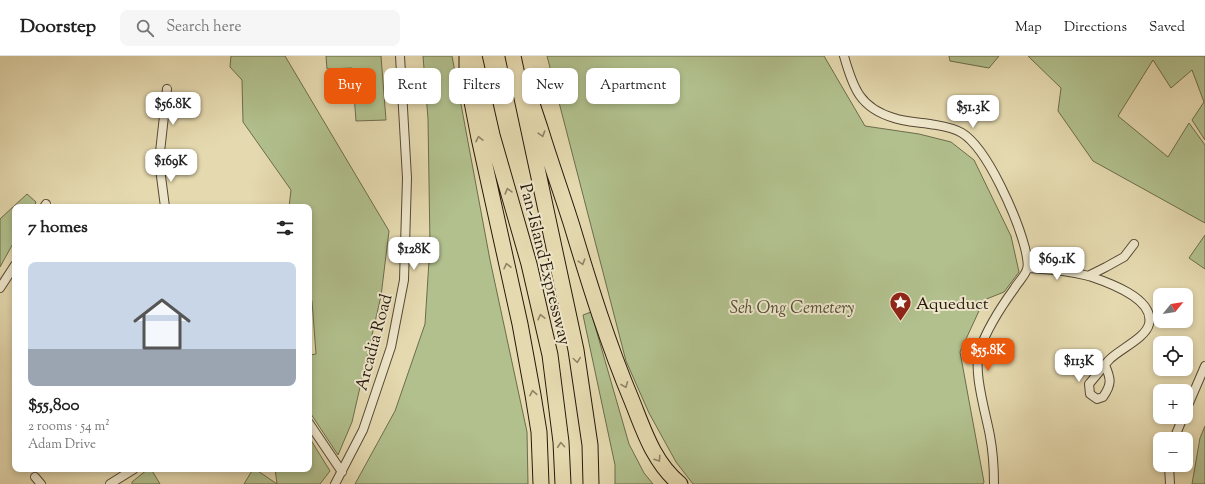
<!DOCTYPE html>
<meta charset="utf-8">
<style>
body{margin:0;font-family:"Sorts Mill Goudy",serif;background:#f6f6f6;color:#222;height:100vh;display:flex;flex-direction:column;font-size:15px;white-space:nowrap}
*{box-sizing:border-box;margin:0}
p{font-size:13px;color:#767676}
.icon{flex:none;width:22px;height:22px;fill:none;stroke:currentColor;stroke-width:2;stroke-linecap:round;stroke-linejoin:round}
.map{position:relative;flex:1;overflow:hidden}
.side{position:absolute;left:12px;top:148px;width:300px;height:268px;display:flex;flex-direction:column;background:#fff;border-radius:8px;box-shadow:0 2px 6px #0003}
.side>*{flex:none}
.hud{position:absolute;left:324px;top:12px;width:380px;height:36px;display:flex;gap:8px}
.needle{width:26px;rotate:60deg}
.fabs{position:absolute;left:1153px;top:232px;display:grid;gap:8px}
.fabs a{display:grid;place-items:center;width:40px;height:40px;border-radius:8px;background:#fff;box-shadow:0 2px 6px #0003;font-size:20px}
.price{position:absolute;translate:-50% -34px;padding:0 9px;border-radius:8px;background:#fff;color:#222;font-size:13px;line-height:26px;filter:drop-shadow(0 1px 2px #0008)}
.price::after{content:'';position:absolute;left:50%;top:24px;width:12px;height:9px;margin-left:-6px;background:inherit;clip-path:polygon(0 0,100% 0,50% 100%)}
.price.selected{background:#ea580c;color:#fff}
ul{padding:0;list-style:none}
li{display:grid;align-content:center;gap:8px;height:212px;padding:0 16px}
li span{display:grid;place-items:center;height:124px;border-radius:8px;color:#555}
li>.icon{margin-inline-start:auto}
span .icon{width:72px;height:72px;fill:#fffc;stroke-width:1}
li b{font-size:17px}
h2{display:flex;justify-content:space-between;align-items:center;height:48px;padding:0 16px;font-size:17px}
.chip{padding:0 14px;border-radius:8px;background:#fff;box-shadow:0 2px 6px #0003;font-size:14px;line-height:36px}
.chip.selected{background:#ea580c;color:#fff}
header{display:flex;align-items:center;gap:24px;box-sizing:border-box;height:56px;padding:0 20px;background:#fff;border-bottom:1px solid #e0e0e0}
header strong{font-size:19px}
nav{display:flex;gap:22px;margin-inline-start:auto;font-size:14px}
.search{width:280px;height:36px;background:#f6f6f6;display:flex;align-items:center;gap:10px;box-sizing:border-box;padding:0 14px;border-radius:8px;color:#767676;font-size:15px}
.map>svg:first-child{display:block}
</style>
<header>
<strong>Doorstep</strong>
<div class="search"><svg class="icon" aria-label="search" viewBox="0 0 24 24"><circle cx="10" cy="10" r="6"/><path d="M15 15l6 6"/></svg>Search here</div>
<nav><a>Map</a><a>Directions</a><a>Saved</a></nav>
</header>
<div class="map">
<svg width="1205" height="428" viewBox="0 0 1205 428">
<rect width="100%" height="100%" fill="#e5d9af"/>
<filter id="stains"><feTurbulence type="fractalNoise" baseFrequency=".005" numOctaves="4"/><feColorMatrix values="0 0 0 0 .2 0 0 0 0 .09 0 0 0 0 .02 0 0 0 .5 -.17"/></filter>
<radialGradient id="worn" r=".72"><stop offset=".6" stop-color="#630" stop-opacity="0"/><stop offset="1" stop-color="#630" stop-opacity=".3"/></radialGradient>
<!-- green -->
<path fill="#b1c08d" stroke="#6c6c4c" d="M 231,0 L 285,0 L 389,175 L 381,240 L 352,366 L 338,399 L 309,355 L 309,299 L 316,298 L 312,245 L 309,240 L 309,151 L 289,151 L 291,134 L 243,66 L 242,24 L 230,11 Z
M 326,0 L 381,0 L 386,64 L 356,65 L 352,12 L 327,13 Z
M 423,0 L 452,0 L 490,204 L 527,376 L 528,428 L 355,428 L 395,355 L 425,268 L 430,189 L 428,63 Z
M 547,0 L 824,0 L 865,70 L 919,78 L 951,86 L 974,104 L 1011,180 L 1019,216 L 1004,236 L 984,244 L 960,296 L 984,426 L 983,428 L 693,428 L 676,406 L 649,357 L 626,305 Z
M 949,0 L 999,0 L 989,12 L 950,5 Z
M 1028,0 L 1205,0 L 1205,84 L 1192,64 L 1204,46 L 1192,14 L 1171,32 L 1153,4 L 1118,60 L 1168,101 L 1189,67 L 1205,89 L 1205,167 L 1093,105 L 1058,55 L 1061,32 Z
M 27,138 L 36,146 L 34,151 L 15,151 L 15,184 L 0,211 L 0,163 Z
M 1205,179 L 1205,213 L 1189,202 Z
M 591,256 L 629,388 L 644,417 L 653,428 L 615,428 L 615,409 L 583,259 Z
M 1205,370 L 1205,428 L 1192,428 L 1200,382 Z
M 309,381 L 330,415 L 320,428 L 277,428 L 275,413 L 309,413 Z
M 148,413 L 151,413 L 160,428 L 132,428 L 132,426 Z
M 253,413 L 255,413 L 277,428 L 244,428 Z"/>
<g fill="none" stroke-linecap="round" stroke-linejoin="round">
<defs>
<path id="minor" d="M 844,0 C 853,32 860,52 894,62 C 905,66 918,66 930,68 C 941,70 952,71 962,77 C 988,93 1017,162 1025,192 C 1026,197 1029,208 1027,213 C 1025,220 1018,226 1014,233 C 1001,251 987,273 980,293 C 972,313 986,358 990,380 C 993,396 994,412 994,428
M 44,151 L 46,148
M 165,151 L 159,105 L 167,33
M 1028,212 C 1048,213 1069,215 1089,220 C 1107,226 1155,242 1149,268 C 1146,282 1118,294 1109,304 C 1102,312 1096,320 1089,328 L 1090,338 L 1097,343 L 1103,341 C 1112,328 1111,323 1105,309
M 1088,220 L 1106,211 L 1124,201 L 1134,188
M 0,232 L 15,209
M 1186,354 L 1205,310
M 309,367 L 342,416
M 1174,383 L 1183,361
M 1169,409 L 1170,428
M 35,421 L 41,428
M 110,428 L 134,413
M 335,428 L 363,374 L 391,291 L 404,224 L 407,122 L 400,0"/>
<path id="motorway" d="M 467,0 L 467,20 L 479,82 L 520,268 L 533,339 L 539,376 L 541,428
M 474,0 L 492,79 L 529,208 L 550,299 L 561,386 L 563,428
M 513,0 L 576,294 L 590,389 L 591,428
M 529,45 L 533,51 L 540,72 C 550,105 562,138 572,170 C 590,230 608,288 632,345 C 644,375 654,407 680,428"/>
</defs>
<!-- minor casing -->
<use href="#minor" stroke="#564934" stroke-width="10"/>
<!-- motorway casing -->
<use href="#motorway" stroke="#27190b" stroke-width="17"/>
<!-- minor -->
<use href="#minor" stroke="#eee6cb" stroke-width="8"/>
<!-- motorway -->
<use href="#motorway" stroke="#e5d9af" stroke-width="15"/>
</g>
<!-- one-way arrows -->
<defs><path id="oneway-chevron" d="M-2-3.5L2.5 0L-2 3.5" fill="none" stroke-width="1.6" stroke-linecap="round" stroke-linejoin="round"/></defs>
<g stroke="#908365">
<use href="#oneway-chevron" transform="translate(542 78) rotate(73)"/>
<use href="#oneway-chevron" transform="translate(479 83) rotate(-102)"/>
<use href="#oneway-chevron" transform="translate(508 135) rotate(-106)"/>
<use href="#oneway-chevron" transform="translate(582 206) rotate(73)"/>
<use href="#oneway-chevron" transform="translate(507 210) rotate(-103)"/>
<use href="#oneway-chevron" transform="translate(541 261) rotate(-103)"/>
<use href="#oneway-chevron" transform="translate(577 304) rotate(82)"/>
<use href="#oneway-chevron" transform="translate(625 329) rotate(68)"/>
<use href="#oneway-chevron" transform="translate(533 337) rotate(-100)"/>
<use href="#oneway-chevron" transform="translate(561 389) rotate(-94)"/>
<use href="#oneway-chevron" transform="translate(658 403) rotate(57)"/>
</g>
<!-- icons -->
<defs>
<symbol id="sight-pin" viewBox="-11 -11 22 30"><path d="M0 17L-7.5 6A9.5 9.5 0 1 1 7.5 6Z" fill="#8f2418" stroke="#eee6cb"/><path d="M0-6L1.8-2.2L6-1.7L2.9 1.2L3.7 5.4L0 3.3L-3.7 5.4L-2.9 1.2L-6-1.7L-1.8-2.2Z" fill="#fff"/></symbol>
</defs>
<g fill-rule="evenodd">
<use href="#sight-pin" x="888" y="234" width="25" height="34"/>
</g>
<g text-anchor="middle" stroke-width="4" stroke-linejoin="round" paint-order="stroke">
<!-- street labels -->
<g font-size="17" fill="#27190b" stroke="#eee6cb">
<text transform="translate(546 208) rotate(76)" y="6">Pan-Island Expressway</text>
<text transform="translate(373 286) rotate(-75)" y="6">Arcadia Road</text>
</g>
<!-- poi labels -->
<g font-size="17" fill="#27190b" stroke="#eee6cb" text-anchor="start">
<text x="916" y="253">Aqueduct</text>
</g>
<!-- park labels -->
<g font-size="17" font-style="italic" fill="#504b32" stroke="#eee6cb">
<text x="792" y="257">Seh Ong Cemetery</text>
</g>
</g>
<rect width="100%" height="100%" filter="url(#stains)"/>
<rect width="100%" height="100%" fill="url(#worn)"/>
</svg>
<div class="fabs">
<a><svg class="needle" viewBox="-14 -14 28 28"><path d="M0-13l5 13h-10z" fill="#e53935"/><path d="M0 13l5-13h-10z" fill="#767676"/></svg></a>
<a><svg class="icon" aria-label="locate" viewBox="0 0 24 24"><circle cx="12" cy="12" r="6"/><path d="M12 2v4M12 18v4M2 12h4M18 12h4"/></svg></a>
<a>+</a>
<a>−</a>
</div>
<b class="price" style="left:173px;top:70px">$56.8K</b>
<b class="price" style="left:973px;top:73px">$51.3K</b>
<b class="price" style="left:171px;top:127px">$169K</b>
<b class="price" style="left:414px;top:215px">$128K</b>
<b class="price" style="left:1057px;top:225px">$69.1K</b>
<b class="price selected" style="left:988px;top:316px">$55.8K</b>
<b class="price" style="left:1079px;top:327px">$113K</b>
<div class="hud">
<a class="chip selected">Buy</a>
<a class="chip">Rent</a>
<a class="chip">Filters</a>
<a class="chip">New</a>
<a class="chip">Apartment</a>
</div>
<section class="side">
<h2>7 homes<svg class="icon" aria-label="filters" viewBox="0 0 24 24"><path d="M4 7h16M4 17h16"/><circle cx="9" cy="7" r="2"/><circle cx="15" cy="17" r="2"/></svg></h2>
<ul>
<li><span style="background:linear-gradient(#c9d6e8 70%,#9aa5b1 0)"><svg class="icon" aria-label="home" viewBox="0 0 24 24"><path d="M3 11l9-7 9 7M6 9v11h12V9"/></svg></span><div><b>$55,800</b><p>2 rooms · 54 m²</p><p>Adam Drive</p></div></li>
</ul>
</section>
</div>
